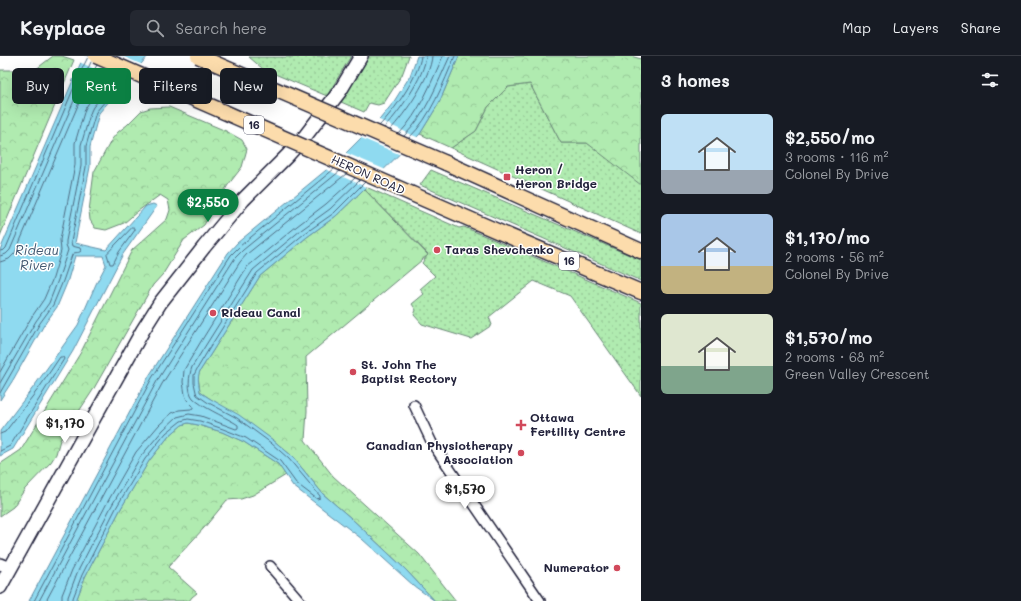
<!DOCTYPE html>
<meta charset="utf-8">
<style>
body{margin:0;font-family:Mali,sans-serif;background:#242831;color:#f1f3f6;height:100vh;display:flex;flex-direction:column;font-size:15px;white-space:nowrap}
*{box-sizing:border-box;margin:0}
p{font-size:13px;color:#9ea1a6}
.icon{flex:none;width:22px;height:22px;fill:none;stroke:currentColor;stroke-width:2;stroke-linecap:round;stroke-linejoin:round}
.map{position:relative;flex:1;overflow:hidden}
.details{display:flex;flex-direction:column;background:#171b24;width:380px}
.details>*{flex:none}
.banner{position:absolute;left:12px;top:12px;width:380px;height:36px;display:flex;gap:8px}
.price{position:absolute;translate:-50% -34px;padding:0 9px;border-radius:14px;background:#fff;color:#222;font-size:13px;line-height:26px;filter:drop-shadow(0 1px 2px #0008)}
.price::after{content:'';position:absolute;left:50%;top:24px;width:12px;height:9px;margin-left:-6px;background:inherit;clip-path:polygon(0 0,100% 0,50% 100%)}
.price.active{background:#0b8043;color:#fff}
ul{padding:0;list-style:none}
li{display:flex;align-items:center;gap:12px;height:100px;padding:0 20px}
li span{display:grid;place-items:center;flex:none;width:112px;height:80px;border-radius:6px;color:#555}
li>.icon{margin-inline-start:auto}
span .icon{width:48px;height:48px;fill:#fffc;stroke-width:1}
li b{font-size:17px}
h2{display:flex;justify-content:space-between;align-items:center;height:48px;padding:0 20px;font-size:17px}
.pill{padding:0 14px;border-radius:6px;background:#171b24;box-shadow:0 4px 16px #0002;font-size:14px;line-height:36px}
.pill.active{background:#0b8043;color:#fff}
header{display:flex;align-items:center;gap:24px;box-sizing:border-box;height:56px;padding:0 20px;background:#171b24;border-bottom:1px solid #363941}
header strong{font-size:19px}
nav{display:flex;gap:22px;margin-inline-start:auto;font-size:14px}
.search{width:280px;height:36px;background:#242831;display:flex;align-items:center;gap:10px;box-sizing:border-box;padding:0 14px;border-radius:6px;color:#9ea1a6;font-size:15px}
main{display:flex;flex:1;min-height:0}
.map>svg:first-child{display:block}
</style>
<header>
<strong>Keyplace</strong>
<div class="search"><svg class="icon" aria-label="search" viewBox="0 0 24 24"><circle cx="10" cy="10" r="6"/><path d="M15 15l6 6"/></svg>Search here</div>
<nav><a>Map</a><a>Layers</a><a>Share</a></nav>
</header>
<main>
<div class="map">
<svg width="641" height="545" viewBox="0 0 641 545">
<defs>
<pattern id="grass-dots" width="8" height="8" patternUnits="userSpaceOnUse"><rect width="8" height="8" fill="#b0ebb0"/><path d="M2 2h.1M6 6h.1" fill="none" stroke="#97c998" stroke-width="1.8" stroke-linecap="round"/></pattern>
<pattern id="forest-crowns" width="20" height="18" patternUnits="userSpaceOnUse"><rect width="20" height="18" fill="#b0ebb0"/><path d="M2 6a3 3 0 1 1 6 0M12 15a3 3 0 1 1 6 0" fill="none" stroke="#97c998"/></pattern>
</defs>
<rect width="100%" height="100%" fill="#fff"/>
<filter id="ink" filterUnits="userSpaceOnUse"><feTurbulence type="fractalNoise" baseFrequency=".025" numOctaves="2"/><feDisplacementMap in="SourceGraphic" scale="8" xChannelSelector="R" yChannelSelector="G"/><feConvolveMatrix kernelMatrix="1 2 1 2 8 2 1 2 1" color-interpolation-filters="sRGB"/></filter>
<g filter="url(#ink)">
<!-- grass -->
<path fill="url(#grass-dots)" stroke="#698676" d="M 299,0 L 351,0 L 327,40 L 263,13 L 249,1 L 296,1 Z
M 369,0 L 409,0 L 402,19 L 384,47 L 378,49 L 369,47 L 364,56 L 341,46 Z
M 530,28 L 561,87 L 587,87 L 641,124 L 641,178 L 451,92 L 476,75 L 488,51 L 508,31 Z
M 431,114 L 641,204 L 641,225 L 420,129 Z
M 366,131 L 459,172 L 464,171 L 641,247 L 641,340 L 570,240 L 534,225 L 489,261 L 492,269 L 471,283 L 422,268 L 414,259 L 416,254 L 412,248 L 424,238 L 420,233 L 435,220 L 422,207 L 428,198 L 364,133 Z"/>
<!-- forest -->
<path fill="url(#forest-crowns)" stroke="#698676" d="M 53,0 L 62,0 L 74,4 L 0,180 L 0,14 L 35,14 Z
M 459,0 L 631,0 L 641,3 L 641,129 L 587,87 L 561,87 L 530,28 L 508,31 L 488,51 L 476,75 L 451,92 L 420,78 L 439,47 Z
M 169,51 L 226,75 L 242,84 L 247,93 L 242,111 L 228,129 L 220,142 L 211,146 L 209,160 L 204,169 L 184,184 L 163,218 L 153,229 L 93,334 L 60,384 L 56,398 L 51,406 L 25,433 L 13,451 L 0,460 L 0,408 L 21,394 L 81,296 L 132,194 L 167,163 L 170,154 L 168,144 L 160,139 L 138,155 L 124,167 L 106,174 L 95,172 L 90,164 L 89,155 L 94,116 L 112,83 L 118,76 L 127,69 L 141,55 L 150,52 Z
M 364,133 L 428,199 L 306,301 L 307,355 L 305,384 L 333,420 L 419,498 L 456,545 L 435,545 L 405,513 L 352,463 L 323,438 L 292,400 L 273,384 L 200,336 L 198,320 L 200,315 L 260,220 L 307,181 L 336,160 Z
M 188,367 L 198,369 L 222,376 L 244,386 L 278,408 L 286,419 L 253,439 L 241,443 L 227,444 L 204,472 L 168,511 L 197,537 L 192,541 L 189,545 L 76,545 L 85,521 L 120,454 L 149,405 L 169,380 L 182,369 Z"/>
<!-- water -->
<path fill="#8fdaf0" stroke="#6390a8" d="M 84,0 L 148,0 L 99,57 L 90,91 L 90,111 L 75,187 L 106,194 L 146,150 L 153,148 L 157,150 L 123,198 L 73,295 L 13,393 L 0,400 L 0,375 L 35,329 L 78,269 L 96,228 L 106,209 L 103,200 L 75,200 L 67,227 L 57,251 L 44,269 L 13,324 L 0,344 L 0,194 L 77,15 Z
M 417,0 L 459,0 L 439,47 L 420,78 L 364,133 L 336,160 L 307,181 L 260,220 L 200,315 C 197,322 199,328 200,336 L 209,342 L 239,359 L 273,384 L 292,400 L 323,438 L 352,463 L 405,513 L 435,545 L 414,530 L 362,483 L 293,430 L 278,408 L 244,386 L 222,376 L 198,369 L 188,367 L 182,369 L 169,380 L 149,405 L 120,454 L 85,521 L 76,545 L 29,545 L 149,320 L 228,197 L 237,187 L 342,101 L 380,63 L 393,47 L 410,20 Z"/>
<!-- pier -->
<path fill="#fff" d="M 82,0 L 122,0 L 143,9 L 127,27 L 79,6 Z
M 377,63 L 419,82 L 401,99 L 359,81 Z
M 344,96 L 386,114 L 368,132 L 325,113 Z"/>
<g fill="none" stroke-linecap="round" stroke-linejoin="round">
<!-- shore -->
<path stroke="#4e6c83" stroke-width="1" d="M 379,70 C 394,55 419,20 421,0
M 384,72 C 398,58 425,20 426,0
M 390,74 C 405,58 431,21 432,0
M 399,78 C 420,56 431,27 443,0
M 404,80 C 426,59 437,28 450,0
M 409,82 C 431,61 443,28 455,0
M 133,171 L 135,172 L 135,174 L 119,196 L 113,208 L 110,208 L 107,198 Z
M 0,195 L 4,194 L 6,192 L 80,17 L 87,3 L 88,0
M 0,200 L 6,198 L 10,194 L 85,19 L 91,6
M 0,206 L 9,203 L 15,197 L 90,21 L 97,9
M 0,316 L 31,262 L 44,243 L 53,222 L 61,195 L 60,184 L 75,109 L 75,87 L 85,53 L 88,48 L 114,17
M 0,327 L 36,265 L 49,247 L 58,224 L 68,194 L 66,189 L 66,185 L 81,110 L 81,89 L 91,55 L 93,51 L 120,19
M 0,337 L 40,267 L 53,249 L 63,225 L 72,199 C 74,195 78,198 81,195 L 80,192 L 72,190 L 71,186 L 86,111 L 86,90 L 96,56 L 125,21
M 0,378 L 5,376 L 39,332 L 60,301 L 63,301 L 64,303 L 10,390 L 0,395
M 34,545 L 152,322 L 231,199 L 240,190 L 334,113
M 39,545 L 157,325 L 235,202 L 243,194 L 340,115
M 46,545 L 162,328 L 240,206 L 247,198 L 346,118
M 62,545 L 62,539 L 72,514 L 107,447 L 136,396 L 159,369 L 172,357 L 179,354 L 191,353 L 193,352 L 193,350 L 187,344 L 185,339 L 183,326 L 184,314 L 200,287 L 247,211 L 297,170 L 326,148 L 355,122
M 68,545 L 68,541 L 77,517 L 112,449 L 141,400 L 163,374 L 177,361 L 189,358 L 201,360 L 236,373 L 238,372 L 238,369 L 235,367 C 223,360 202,351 193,342 C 187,335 189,319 192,311 L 253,214 L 301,174 L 330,153 L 360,124
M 73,545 L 73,542 L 82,519 L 116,452 L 145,403 L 166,377 L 181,365 L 188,363 L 200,365 L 223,373 L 246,382 L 280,405 L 296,427 L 317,443 L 320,442 L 320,440 L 289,403 L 271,387 L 237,362 L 207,346 L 197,339 L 196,336 L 194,327 L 194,319 L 197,313 L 209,293 L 257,217 L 304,178 L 334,157 L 365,126"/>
<defs>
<path id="minor" d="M 414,349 L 432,387 L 540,545
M 270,510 L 300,545"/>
<path id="tertiary" d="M 0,508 L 10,512"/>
<path id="secondary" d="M 0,531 L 95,360 L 143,274 L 160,247 L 204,191 L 243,144 L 288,99 L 306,79 L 340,35 L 361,0"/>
<path id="primary" d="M 446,107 L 641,195
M 412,138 L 497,175 L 641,236"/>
</defs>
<!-- minor casing -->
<use href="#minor" stroke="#22223b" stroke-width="12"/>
<!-- tertiary casing -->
<use href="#tertiary" stroke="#22223b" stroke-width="14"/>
<!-- secondary casing -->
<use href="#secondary" stroke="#22223b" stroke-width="16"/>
<!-- primary casing -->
<use href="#primary" stroke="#22223b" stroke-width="17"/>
<!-- minor -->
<use href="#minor" stroke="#fff" stroke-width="9"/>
<!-- tertiary -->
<use href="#tertiary" stroke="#fff" stroke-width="11"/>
<!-- secondary -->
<use href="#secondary" stroke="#fff" stroke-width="13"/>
<!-- primary -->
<use href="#primary" stroke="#fcdcac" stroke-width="14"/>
<defs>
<path id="primary-bridge" d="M 96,0 L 412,138
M 198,0 L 446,107"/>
</defs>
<!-- primary-bridge casing -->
<use href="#primary-bridge" stroke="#22223b" stroke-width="17" stroke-linecap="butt"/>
<!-- primary-bridge -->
<use href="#primary-bridge" stroke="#fcdcac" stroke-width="14"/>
</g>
</g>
<!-- markers -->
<g fill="#d1495b" stroke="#fff" stroke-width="1.5">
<rect x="503" y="117" width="8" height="8" rx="2"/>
<circle cx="437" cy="194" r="4"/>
<circle cx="213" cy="257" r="4"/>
<circle cx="353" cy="316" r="4"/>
<path d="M519 363h4v4h4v4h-4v4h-4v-4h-4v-4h4z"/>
<circle cx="521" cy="397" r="4"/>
<circle cx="617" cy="512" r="4"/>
</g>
<g text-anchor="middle" stroke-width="3" stroke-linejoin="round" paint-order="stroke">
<!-- shield labels -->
<g fill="#fff" stroke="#646476" stroke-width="1">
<rect x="244" y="60" width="20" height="18" rx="3"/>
<rect x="559" y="196" width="20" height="18" rx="3"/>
</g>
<g font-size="11" font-weight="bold" fill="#22223b">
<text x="254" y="73">16</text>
<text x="569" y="209">16</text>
</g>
<!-- poi labels -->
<g font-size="12" font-weight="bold" fill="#22223b" stroke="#fff" text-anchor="start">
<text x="515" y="118">Heron /<tspan x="515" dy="14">Heron Bridge</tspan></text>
<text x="445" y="198">Taras Shevchenko</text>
<text x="221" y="261">Rideau Canal</text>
<text x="361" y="313">St. John The<tspan x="361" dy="14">Baptist Rectory</tspan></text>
<text x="530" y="366">Ottawa<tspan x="530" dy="14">Fertility Centre</tspan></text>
<text x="513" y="394" text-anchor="end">Canadian Physiotherapy<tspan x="513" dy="14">Association</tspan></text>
<text x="609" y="516" text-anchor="end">Numerator</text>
</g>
<!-- street labels -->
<g font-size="12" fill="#22223b" stroke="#fff">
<text transform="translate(368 119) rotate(24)" y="4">HERON ROAD</text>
</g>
<!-- water labels -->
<g font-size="13" font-style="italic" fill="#435971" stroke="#fff">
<text x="37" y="199">Rideau<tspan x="37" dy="15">River</tspan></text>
</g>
</g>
</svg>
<b class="price active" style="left:208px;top:167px">$2,550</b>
<b class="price" style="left:65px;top:388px">$1,170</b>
<b class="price" style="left:465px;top:454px">$1,570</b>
<div class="banner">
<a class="pill">Buy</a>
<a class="pill active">Rent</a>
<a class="pill">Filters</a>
<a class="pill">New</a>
</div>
</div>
<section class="details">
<h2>3 homes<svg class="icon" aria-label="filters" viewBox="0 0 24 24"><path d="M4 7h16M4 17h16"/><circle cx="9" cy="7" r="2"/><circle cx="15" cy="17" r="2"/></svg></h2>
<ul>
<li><span style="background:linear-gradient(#bfe0f5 70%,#9aa5b1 0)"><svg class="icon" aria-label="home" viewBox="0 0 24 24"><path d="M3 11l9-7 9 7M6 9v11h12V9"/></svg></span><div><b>$2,550/mo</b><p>3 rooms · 116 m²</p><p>Colonel By Drive</p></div></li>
<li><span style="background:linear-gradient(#a9c7e8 65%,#c2b280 0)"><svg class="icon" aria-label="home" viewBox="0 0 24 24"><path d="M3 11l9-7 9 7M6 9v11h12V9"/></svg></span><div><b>$1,170/mo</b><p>2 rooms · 56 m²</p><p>Colonel By Drive</p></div></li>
<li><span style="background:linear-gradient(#dfe7d0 65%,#7fa58c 0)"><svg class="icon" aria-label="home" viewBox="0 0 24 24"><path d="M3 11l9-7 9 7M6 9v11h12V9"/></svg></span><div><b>$1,570/mo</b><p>2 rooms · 68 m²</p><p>Green Valley Crescent</p></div></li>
</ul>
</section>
</main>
